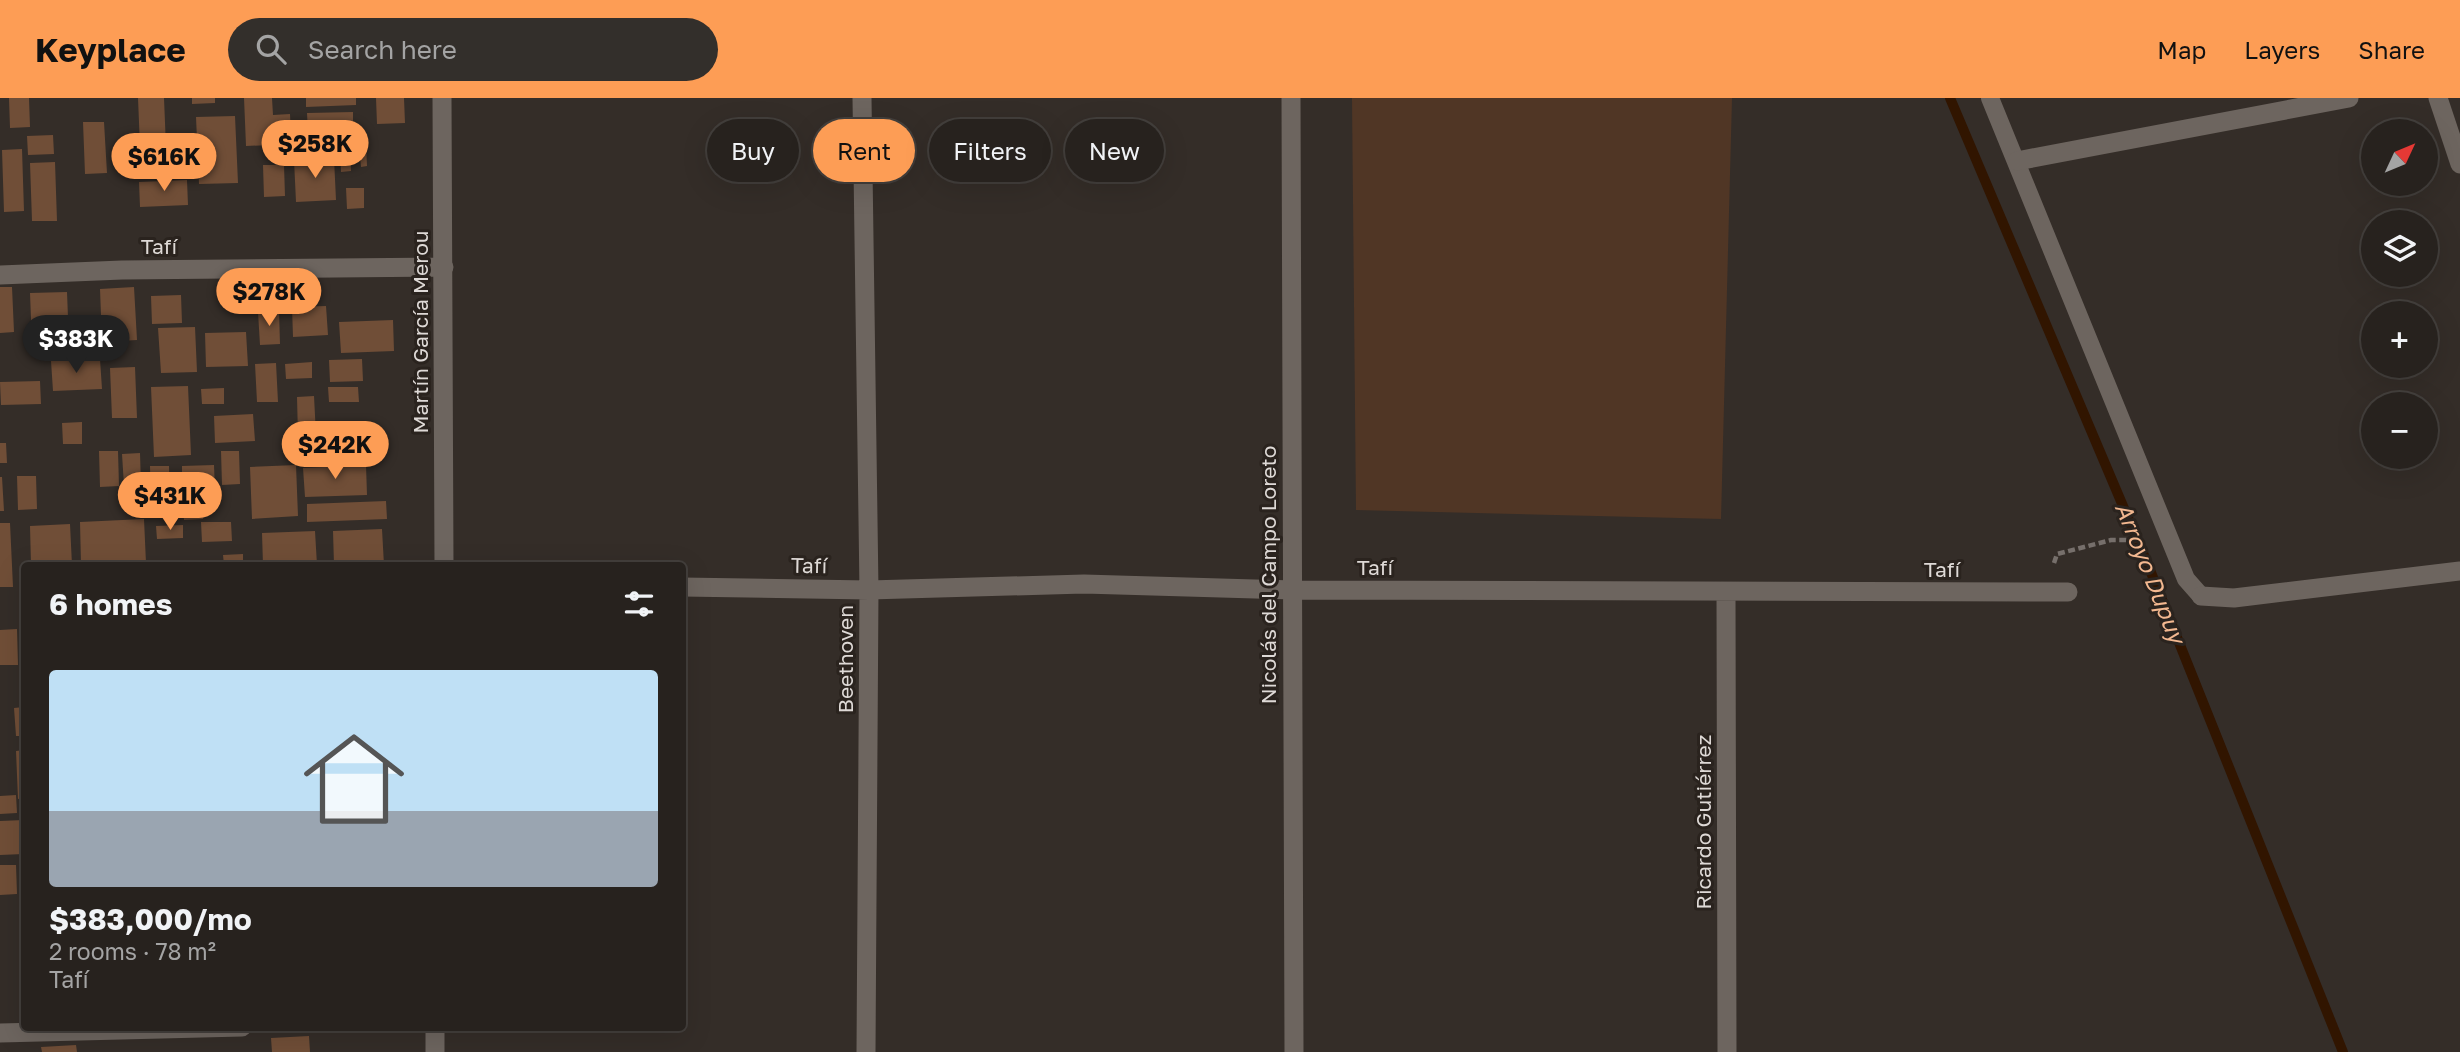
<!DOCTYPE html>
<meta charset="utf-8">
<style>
body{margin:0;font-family:"Golos Text",sans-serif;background:#332f2b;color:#f1f3f6;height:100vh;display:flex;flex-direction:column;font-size:26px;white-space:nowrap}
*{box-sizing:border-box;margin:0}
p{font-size:23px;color:#a4a4a4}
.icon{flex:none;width:38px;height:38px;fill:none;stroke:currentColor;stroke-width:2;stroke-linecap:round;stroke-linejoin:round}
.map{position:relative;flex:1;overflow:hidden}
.details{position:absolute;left:21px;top:464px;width:665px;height:469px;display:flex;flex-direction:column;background:#27221e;border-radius:7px;box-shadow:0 7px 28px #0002,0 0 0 2px #433f3c}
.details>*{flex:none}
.hud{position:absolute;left:707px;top:21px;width:665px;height:63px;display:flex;gap:14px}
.needle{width:46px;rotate:46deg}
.controls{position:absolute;left:2361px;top:21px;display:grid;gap:14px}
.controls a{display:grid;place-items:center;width:77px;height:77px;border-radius:50%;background:#27221e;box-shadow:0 7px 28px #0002,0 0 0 2px #433f3c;font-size:35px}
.price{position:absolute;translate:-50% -60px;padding:0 16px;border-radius:24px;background:#fd9d55;color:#111;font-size:23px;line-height:46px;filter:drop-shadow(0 2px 4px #0008)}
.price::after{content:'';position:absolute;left:50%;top:42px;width:21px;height:16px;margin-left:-10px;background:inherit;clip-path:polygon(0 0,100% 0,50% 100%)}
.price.selected{background:#222;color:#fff}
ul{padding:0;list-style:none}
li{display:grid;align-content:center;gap:14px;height:371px;padding:0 28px}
li span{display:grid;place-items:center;height:217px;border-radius:7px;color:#555}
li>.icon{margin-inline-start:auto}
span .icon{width:126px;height:126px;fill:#fffc;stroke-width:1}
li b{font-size:30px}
h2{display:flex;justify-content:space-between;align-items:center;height:84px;padding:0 28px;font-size:30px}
.chip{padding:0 24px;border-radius:32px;background:#27221e;box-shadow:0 7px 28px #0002,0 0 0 2px #433f3c;font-size:24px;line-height:63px}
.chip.selected{background:#fd9d55;color:#111}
header{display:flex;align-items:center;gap:42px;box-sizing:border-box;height:98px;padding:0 35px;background:#fd9d55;color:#111}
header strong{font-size:33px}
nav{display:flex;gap:38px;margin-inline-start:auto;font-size:24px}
.search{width:490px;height:63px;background:#332f2b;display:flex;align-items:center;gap:18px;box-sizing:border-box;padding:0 24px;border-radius:38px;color:#a4a4a4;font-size:26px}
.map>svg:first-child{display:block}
</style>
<header>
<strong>Keyplace</strong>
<div class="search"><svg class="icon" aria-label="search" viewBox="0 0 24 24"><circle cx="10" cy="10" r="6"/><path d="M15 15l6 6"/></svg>Search here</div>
<nav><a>Map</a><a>Layers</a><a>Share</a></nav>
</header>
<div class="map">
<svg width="2460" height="954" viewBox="0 0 2460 954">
<rect width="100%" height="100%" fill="#342d28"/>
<!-- green -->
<path fill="#503625" d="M 1352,0 L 1732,0 L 1721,421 L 1356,412 Z"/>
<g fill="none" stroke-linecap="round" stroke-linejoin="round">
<!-- stream -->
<path stroke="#311500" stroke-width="10" d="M 1950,0 L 2148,467 L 2343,954"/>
</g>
<!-- building -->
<path fill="#704e37" d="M 9,0 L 29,0 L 30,29 L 10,30 Z
M 138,0 L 164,0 L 166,49 L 140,49 Z
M 192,0 L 215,0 L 215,5 L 192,6 Z
M 244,0 L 272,0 L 273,17 L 290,16 L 292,59 L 273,60 L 272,47 L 246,48 Z
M 306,0 L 356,0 L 356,7 L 306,9 Z
M 376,0 L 404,0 L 405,25 L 377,26 Z
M 353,14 L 353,34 L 308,35 L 307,15 Z
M 235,18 L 238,85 L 199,86 L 196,19 Z
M 83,24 L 104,24 L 107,75 L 85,76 Z
M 53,37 L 54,56 L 28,57 L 27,38 Z
M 366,45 L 367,68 L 361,69 L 359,46 Z
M 340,49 L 350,49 L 351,73 L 341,74 Z
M 22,51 L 24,113 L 4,114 L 2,52 Z
M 334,60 L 336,102 L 296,104 L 294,62 Z
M 55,64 L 57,123 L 32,123 L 30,65 Z
M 263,67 L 284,67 L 285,98 L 264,99 Z
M 187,82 L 188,107 L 140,109 L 139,84 Z
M 346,90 L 364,90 L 364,110 L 347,111 Z
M 0,189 L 12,189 L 14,234 L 0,235 Z
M 134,189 L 137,242 L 102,244 L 100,191 Z
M 67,194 L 69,245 L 32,247 L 30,195 Z
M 181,197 L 182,225 L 152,226 L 151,198 Z
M 326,208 L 328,237 L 293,239 L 292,209 Z
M 279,213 L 280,246 L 260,247 L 258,214 Z
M 393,222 L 394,253 L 341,255 L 339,224 Z
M 195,229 L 197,274 L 161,275 L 158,230 Z
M 246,234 L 248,268 L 206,269 L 205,235 Z
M 100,261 L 102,291 L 53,293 L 51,263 Z
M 362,261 L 363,283 L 330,284 L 329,262 Z
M 312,264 L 312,280 L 286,281 L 285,266 Z
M 276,265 L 278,304 L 257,304 L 255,266 Z
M 135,269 L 137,320 L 112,320 L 110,270 Z
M 40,283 L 41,306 L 1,307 L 0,284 Z
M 188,288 L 191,357 L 154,359 L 151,289 Z
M 328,289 L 358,289 L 359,304 L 329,304 Z
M 224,290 L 224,306 L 202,306 L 201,291 Z
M 314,298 L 316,337 L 298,338 L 297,299 Z
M 253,316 L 255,343 L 215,345 L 214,318 Z
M 82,324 L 82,346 L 63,346 L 62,325 Z
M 376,328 L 377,356 L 328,358 L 327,331 Z
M 0,345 L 6,345 L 7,365 L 0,365 Z
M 99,353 L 118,353 L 119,388 L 100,389 Z
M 221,353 L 239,353 L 240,386 L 222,387 Z
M 140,355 L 141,387 L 124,388 L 122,356 Z
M 214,367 L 215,392 L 182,393 L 182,368 Z
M 296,367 L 298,418 L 252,421 L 250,369 Z
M 366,367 L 367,397 L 305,399 L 303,370 Z
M 150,368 L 169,368 L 170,408 L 151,408 Z
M 17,378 L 36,378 L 37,411 L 18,412 Z
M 0,379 L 2,379 L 4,413 L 0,413 Z
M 182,401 L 202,401 L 203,421 L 184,422 Z
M 386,403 L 387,421 L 307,424 L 307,406 Z
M 144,421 L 146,465 L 81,467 L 80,424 Z
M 201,424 L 231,424 L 232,443 L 202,444 Z
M 0,425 L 10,425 L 13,489 L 0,489 Z
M 70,426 L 72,467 L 31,467 L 30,428 Z
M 183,427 L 183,440 L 157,441 L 156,428 Z
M 382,431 L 384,467 L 334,467 L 333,433 Z
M 315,433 L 317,467 L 263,467 L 262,435 Z
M 243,456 L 243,467 L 224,467 L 223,457 Z
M 17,531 L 18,567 L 0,567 L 0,532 Z
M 24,609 L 24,638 L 16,638 L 14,610 Z
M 24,652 L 24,700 L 18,701 L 16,653 Z
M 16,697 L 17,715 L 0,716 L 0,698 Z
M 24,722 L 24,756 L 0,757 L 0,723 Z
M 0,767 L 16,767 L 17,796 L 0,797 Z
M 19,814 L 24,814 L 24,865 L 22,865 Z
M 309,938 L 310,954 L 272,954 L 271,940 Z
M 76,947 L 77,954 L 42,954 L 41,949 Z"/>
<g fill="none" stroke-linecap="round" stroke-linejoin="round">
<!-- path -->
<path stroke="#766f6b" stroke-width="4.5" stroke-dasharray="7 3.5" stroke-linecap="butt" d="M 2054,465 L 2057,456 L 2111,442 L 2142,442"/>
<!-- service -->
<path stroke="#6d655f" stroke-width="18" d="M 1990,0 L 2186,481 L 2201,498"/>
<!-- minor -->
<path stroke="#6d655f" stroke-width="19" d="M 442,0 L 444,467
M 862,0 L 869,492 L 866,954
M 1291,0 L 1294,954
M 2438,0 L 2460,66
M 2017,63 L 2349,0
M 0,177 L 122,172 L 444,169
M 682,489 L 869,492 L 1084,486 L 1292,492 L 2068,494
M 1726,495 L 1727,954
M 2201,498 L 2234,500 L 2460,473
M 435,929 L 435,954
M 0,935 L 242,929"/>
</g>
<g text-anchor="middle" stroke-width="6" stroke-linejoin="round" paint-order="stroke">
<!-- street labels -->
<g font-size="21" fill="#ded9d6" stroke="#2a231e">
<text x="159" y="156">Tafí</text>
<text transform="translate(421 234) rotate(-90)" y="7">Martín García Merou</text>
<text transform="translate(809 468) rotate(1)" y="7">Tafí</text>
<text x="1375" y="477">Tafí</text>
<text x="1942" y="479">Tafí</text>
<text transform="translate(1269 477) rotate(-90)" y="7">Nicolás del Campo Loreto</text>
<text transform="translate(846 561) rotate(-90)" y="7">Beethoven</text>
<text transform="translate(1704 724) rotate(-90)" y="7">Ricardo Gutiérrez</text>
</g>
<!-- water labels -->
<g font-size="23" font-style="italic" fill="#f3b890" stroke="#2a231e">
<text transform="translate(2150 475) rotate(68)" y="8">Arroyo Dupuy</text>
</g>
</g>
</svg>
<div class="controls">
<a><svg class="needle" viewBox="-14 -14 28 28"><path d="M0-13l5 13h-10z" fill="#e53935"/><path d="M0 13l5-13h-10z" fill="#a4a4a4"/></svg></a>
<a><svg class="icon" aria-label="layers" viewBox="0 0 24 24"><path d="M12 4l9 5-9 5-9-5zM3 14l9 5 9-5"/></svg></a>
<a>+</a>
<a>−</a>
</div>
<b class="price" style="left:315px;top:82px">$258K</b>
<b class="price" style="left:164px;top:95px">$616K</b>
<b class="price" style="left:269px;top:230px">$278K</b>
<b class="price selected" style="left:76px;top:277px">$383K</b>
<b class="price" style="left:335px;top:383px">$242K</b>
<b class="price" style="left:170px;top:434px">$431K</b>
<div class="hud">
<a class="chip">Buy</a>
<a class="chip selected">Rent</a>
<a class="chip">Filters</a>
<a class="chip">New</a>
</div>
<section class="details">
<h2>6 homes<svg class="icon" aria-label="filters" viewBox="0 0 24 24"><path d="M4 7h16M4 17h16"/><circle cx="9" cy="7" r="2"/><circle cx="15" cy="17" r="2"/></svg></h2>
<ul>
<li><span style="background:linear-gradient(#bfe0f5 65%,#9aa5b1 0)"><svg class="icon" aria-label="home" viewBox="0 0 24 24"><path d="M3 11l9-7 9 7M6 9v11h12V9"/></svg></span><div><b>$383,000/mo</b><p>2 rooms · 78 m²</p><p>Tafí</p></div></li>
</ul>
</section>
</div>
